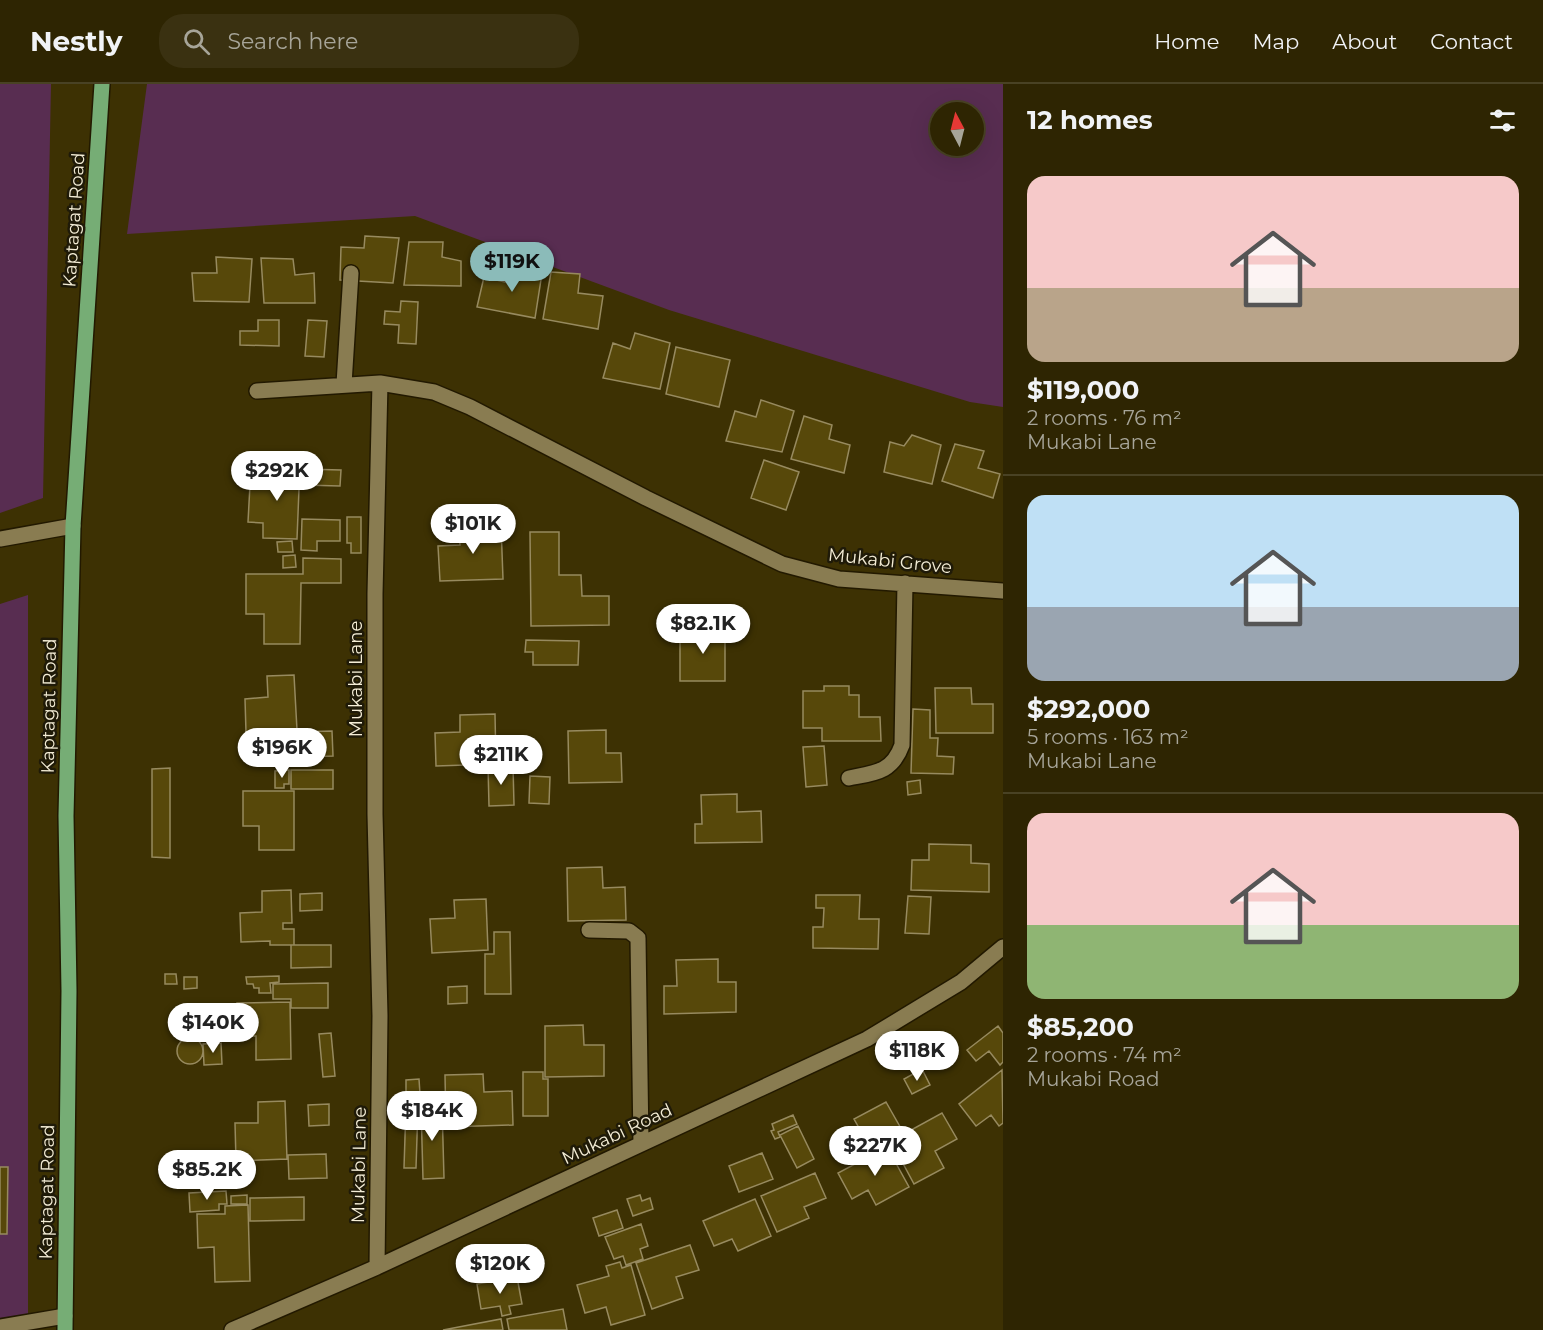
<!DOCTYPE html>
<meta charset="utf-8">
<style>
body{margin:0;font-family:Montserrat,sans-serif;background:#3a3111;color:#f1f3f6;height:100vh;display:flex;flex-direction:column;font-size:22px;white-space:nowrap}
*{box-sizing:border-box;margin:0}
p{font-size:20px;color:#a7a599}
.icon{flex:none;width:33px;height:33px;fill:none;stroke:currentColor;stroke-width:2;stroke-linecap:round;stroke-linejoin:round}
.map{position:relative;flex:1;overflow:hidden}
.side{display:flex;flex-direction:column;background:#2e2502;width:540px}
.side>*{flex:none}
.needle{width:39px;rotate:353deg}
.fabs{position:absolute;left:930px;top:18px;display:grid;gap:12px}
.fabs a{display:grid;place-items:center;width:54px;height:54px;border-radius:50%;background:#2e2502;box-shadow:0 6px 24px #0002,0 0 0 2px #494224;font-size:30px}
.price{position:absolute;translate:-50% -51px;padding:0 14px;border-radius:21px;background:#fff;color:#222;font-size:20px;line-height:39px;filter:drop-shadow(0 2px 3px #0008)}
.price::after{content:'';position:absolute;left:50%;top:36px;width:18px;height:14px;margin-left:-9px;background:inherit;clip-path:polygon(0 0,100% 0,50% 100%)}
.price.current{background:#8bbbb9;color:#111}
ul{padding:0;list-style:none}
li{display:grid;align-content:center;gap:12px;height:318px;padding:0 24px}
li+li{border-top:2px solid #494224}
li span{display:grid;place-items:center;height:186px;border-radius:18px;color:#555}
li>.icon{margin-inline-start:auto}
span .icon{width:108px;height:108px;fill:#fffc;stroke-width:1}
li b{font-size:26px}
h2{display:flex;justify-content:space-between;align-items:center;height:72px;padding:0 24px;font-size:26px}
header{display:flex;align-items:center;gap:36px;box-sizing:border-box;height:84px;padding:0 30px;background:#2e2502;border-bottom:2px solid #494224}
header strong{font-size:28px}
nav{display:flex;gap:33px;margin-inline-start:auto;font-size:21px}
.search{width:420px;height:54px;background:#3a3111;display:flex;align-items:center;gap:15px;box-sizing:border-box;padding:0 21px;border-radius:24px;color:#a7a599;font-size:22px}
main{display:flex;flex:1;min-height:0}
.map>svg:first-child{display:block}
</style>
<header>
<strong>Nestly</strong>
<div class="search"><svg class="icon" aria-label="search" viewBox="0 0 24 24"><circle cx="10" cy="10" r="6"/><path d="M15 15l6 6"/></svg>Search here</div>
<nav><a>Home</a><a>Map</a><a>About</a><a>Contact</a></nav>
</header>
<main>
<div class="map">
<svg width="1003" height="1246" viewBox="0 0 1003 1246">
<rect width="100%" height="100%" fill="#3d3103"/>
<!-- green -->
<path fill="#582d51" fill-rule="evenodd" d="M 0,0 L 51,0 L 43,414 L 0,429 Z
M 147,0 L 1003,0 L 1003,323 L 970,318 L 669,226 L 415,132 L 127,150 ZM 940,28 L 974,28 L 974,62 L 940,62 Z
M 28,511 L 28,1246 L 0,1246 L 0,520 Z"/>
<!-- building -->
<path fill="#57480a" stroke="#978a5f" stroke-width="1.5" d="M 365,152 L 399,154 L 393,199 L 340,196 L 341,163 L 364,164 Z
M 409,158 L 443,158 L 442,173 L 461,177 L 461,202 L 404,201 Z
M 216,173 L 252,175 L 249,218 L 194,217 L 192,189 L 217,189 Z
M 261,174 L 293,175 L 295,191 L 314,189 L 315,219 L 264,219 Z
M 508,182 L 542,189 L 535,234 L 477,223 L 484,193 L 505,198 Z
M 551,188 L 580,190 L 578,209 L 603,212 L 598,245 L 543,235 Z
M 401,217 L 418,218 L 416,260 L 398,259 L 399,241 L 384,240 L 385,227 L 400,228 Z
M 258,236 L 279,236 L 279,262 L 240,261 L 240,247 L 258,247 Z
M 308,236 L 327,237 L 324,273 L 305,272 Z
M 635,249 L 670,259 L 660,305 L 603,294 L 613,259 L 630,265 Z
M 676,263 L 730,276 L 719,323 L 666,310 Z
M 761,316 L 794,327 L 782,368 L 726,357 L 735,327 L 756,333 Z
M 804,332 L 832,341 L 829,355 L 850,361 L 844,389 L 791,375 Z
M 912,351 L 941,361 L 932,400 L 884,388 L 890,358 L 904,362 Z
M 955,360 L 984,367 L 978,384 L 1000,390 L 993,414 L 942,397 Z
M 764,376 L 799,388 L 786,426 L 751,414 Z
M 268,378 L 300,380 L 297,455 L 263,454 L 263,439 L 248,438 L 250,401 L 268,402 Z
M 303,385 L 341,386 L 340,402 L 303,401 Z
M 347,433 L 361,433 L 361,469 L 351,469 L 351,459 L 347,459 Z
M 302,435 L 340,436 L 340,457 L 317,457 L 317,467 L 301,466 Z
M 501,441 L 503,495 L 440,497 L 438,462 L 460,461 L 459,443 Z
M 530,448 L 559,448 L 559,491 L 581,491 L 582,512 L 609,512 L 609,541 L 531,542 Z
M 292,457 L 293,468 L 278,468 L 277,458 Z
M 295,471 L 296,483 L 283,484 L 283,472 Z
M 303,474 L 341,475 L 341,499 L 301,499 L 300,560 L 264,560 L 264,530 L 246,530 L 246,490 L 303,490 Z
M 725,544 L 725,597 L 680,597 L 680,545 Z
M 526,556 L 579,557 L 578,581 L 533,581 L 533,568 L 525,568 Z
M 294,591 L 297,646 L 246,648 L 245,615 L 268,613 L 267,592 Z
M 824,602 L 849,602 L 849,611 L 859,611 L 859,633 L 880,633 L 881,657 L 822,657 L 822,644 L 803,644 L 803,607 L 824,607 Z
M 935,604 L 971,604 L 972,620 L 993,620 L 993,649 L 936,649 Z
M 913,625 L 930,626 L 930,654 L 938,654 L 937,672 L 954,673 L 953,690 L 911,689 Z
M 495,630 L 496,680 L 436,682 L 435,649 L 460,648 L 460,631 Z
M 606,646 L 606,669 L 621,669 L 622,698 L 569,699 L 568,647 Z
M 332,647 L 333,672 L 296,673 L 296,648 Z
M 824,662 L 827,701 L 806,703 L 803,663 Z
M 488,682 L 513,682 L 514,721 L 489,722 Z
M 170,684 L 170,774 L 152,773 L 152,685 Z
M 289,686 L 289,700 L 284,700 L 284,704 L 275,704 L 275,687 Z
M 291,686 L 333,686 L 333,705 L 291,705 Z
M 530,692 L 550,693 L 549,720 L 529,719 Z
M 920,696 L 921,709 L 908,711 L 907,698 Z
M 243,707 L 294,707 L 294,766 L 259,766 L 259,742 L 243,742 Z
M 737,710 L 737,728 L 761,727 L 762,758 L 695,759 L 695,740 L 702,740 L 701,711 Z
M 929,760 L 971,761 L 971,779 L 989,780 L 989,808 L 911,806 L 912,776 L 929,776 Z
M 602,783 L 603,804 L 625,803 L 626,836 L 568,837 L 567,784 Z
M 291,806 L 292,839 L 283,839 L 283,845 L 294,845 L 294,861 L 270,861 L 270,857 L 241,858 L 240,829 L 262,828 L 262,807 Z
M 322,809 L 322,826 L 300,827 L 300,810 Z
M 816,811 L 860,811 L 859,835 L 879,835 L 878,865 L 813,864 L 813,843 L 823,843 L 824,824 L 816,824 Z
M 908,812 L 931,813 L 929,850 L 905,849 Z
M 486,815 L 488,866 L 432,869 L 430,835 L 455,834 L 454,816 Z
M 494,848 L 510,848 L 511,910 L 485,910 L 485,870 L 494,870 Z
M 291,861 L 331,861 L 331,883 L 291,884 Z
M 718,875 L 718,898 L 736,898 L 736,928 L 664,930 L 664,902 L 677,902 L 676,876 Z
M 165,890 L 176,890 L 177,900 L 165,900 Z
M 279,892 L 279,898 L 270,899 L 271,909 L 259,909 L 259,904 L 254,904 L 253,900 L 247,900 L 246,893 Z
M 184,893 L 197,893 L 197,904 L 184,905 Z
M 328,899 L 328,924 L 291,924 L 291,915 L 273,915 L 273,900 Z
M 467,902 L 467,919 L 448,920 L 448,903 Z
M 290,918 L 291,975 L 256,976 L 256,952 L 238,952 L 237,919 Z
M 583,941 L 584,961 L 604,961 L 604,992 L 545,993 L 545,942 Z
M 998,942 L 1003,949 L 1003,978 L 1000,981 L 989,967 L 976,977 L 967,966 Z
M 331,949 L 335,992 L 323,993 L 319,950 Z
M177 967a13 13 0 1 1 26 0a13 13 0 1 1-26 0Z
M 221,959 L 222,980 L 204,981 L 203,960 Z
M 922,985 L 930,1001 L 912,1010 L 904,995 Z
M 1002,986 L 1003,1039 L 999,1042 L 991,1031 L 976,1042 L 959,1020 Z
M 523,988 L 543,988 L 543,995 L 548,995 L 548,1032 L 523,1032 Z
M 483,990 L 484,1008 L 512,1007 L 513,1041 L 446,1043 L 445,991 Z
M 419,995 L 420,1010 L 406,1010 L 406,996 Z
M 285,1017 L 287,1075 L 236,1077 L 235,1039 L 258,1039 L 258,1018 Z
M 886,1018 L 903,1048 L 871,1065 L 854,1035 Z
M 329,1020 L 329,1041 L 309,1042 L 308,1021 Z
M 406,1022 L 418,1022 L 416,1084 L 404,1084 Z
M 421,1022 L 442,1022 L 444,1094 L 423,1095 Z
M 942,1029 L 957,1055 L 935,1067 L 944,1084 L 914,1100 L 891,1057 Z
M 793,1031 L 797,1040 L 778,1048 L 780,1053 L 775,1055 L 771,1047 L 774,1046 L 772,1040 Z
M 798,1042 L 814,1075 L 797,1084 L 780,1051 Z
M 887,1063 L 909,1103 L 876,1121 L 868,1106 L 852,1115 L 838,1089 Z
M 762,1069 L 773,1095 L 739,1108 L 729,1082 Z
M 326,1070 L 327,1094 L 289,1095 L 288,1071 Z
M 0,1083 L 8,1083 L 7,1150 L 0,1150 Z
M 815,1089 L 826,1114 L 804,1123 L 809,1134 L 777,1148 L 761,1112 Z
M 226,1107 L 227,1120 L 219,1120 L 219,1126 L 190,1128 L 189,1109 Z
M 247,1111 L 247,1120 L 231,1120 L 231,1112 Z
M 640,1111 L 642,1117 L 650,1114 L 653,1125 L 633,1132 L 627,1115 Z
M 304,1113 L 304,1136 L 250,1137 L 250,1114 Z
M 755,1115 L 771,1152 L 738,1167 L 732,1155 L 714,1162 L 703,1137 Z
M 248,1121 L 250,1197 L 215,1198 L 214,1163 L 198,1164 L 197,1130 L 225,1130 L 225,1122 Z
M 617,1126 L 623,1144 L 599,1152 L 593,1134 Z
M 641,1140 L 648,1162 L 640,1165 L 643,1175 L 626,1181 L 623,1172 L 614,1175 L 605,1153 Z
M 690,1161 L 699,1186 L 676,1193 L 683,1214 L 652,1225 L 636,1179 Z
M 620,1178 L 622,1184 L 631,1181 L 645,1231 L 611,1241 L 606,1223 L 585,1229 L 577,1201 L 609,1192 L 606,1182 Z
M 517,1193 L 522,1220 L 509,1222 L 511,1230 L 502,1232 L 500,1222 L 481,1225 L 477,1200 Z
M 563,1225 L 567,1246 L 509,1246 L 507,1235 Z
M 501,1235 L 503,1246 L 443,1246 Z"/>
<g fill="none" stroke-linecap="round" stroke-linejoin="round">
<defs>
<path id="minor" d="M 344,300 L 351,189
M 257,307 L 380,299
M 0,455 L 73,442
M 849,694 C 874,689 892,689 902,661 L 905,499
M 589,846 L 629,847 L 638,854 L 641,1060
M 377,1183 L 380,932 L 375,730 L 375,510 L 380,299 L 434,308 L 470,323 L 646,414 L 782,480 L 839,495 L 1003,507
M 0,1243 L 65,1232
M 232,1246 L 377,1183 L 867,955 L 961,898 L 1003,863"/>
<path id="major" d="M 65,1246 L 69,907 L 66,732 L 73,442 L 102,0"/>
</defs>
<!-- minor casing -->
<use href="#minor" stroke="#221900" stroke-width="18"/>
<!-- major casing -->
<use href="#major" stroke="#221900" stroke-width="18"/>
<!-- minor -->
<use href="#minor" stroke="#897c51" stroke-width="15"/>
<!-- major -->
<use href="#major" stroke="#76ad75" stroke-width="15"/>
</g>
<g text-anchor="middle" stroke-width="5" stroke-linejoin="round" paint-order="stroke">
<!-- street labels -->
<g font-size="18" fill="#f4edd6" stroke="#1f1a08">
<text transform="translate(74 136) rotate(-86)" y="6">Kaptagat Road</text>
<text transform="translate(890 477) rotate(6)" y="6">Mukabi Grove</text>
<text transform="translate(356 595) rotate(-90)" y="6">Mukabi Lane</text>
<text transform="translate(49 622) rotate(-89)" y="6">Kaptagat Road</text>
<text transform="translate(617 1050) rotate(-25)" y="6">Mukabi Road</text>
<text transform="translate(359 1081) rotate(-89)" y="6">Mukabi Lane</text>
<text transform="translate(47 1108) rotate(-89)" y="6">Kaptagat Road</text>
</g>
</g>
</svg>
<div class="fabs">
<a><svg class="needle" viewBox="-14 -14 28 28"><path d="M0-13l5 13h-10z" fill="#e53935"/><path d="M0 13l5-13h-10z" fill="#a7a599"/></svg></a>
</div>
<b class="price current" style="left:512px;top:209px">$119K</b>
<b class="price" style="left:277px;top:418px">$292K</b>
<b class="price" style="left:473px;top:471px">$101K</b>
<b class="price" style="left:703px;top:571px">$82.1K</b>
<b class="price" style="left:282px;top:695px">$196K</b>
<b class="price" style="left:501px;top:702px">$211K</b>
<b class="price" style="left:213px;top:970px">$140K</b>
<b class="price" style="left:917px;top:998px">$118K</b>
<b class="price" style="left:432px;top:1058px">$184K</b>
<b class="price" style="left:875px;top:1093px">$227K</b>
<b class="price" style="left:207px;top:1117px">$85.2K</b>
<b class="price" style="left:500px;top:1211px">$120K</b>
</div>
<section class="side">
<h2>12 homes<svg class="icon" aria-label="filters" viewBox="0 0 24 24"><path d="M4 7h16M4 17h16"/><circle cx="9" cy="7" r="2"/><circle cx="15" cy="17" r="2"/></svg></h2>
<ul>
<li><span style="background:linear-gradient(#f6c9c9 60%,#b9a48a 0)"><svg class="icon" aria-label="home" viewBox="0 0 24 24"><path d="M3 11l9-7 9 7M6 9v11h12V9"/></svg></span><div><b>$119,000</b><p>2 rooms · 76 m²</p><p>Mukabi Lane</p></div></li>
<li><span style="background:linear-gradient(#bfe0f5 60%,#9aa5b1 0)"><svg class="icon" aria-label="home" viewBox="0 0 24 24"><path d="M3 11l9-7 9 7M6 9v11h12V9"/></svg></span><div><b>$292,000</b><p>5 rooms · 163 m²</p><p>Mukabi Lane</p></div></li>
<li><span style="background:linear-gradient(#f6c9c9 60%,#8fb573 0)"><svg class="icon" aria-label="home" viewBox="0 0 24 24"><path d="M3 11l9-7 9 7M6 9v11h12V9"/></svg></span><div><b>$85,200</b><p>2 rooms · 74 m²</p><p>Mukabi Road</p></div></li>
</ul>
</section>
</main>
